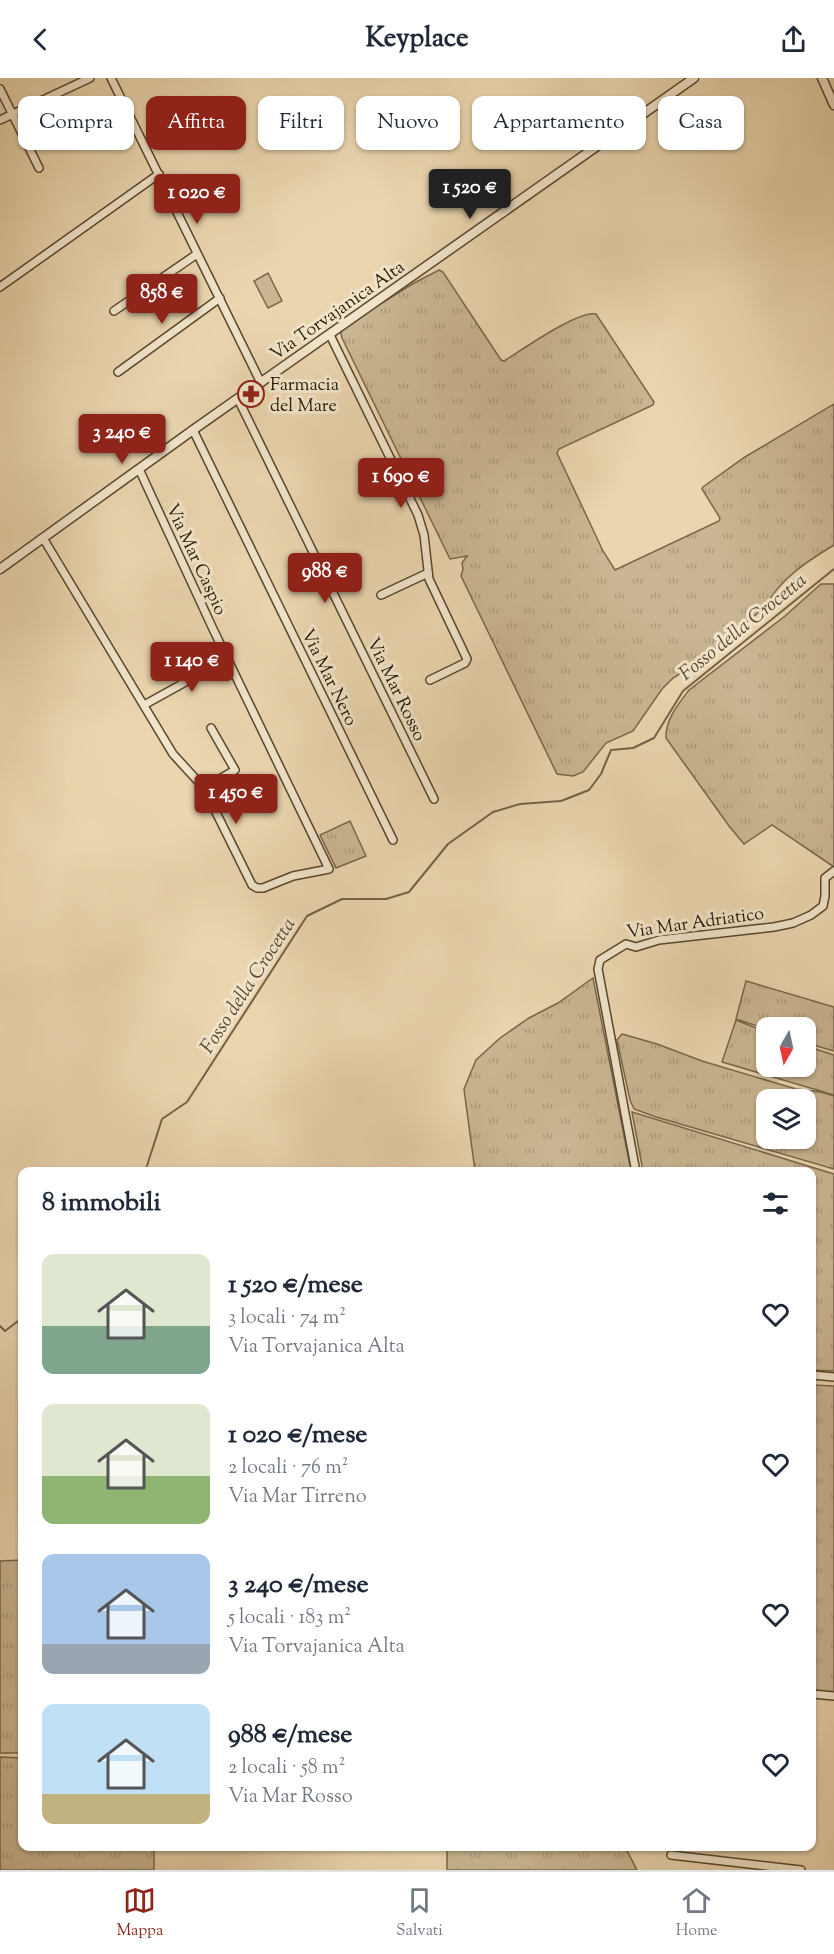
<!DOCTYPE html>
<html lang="it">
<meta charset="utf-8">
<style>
body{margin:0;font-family:"Sorts Mill Goudy",serif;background:#f2f2f3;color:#1f2937;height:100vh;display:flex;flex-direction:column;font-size:22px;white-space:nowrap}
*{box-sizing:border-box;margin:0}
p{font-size:20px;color:#747a83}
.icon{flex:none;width:33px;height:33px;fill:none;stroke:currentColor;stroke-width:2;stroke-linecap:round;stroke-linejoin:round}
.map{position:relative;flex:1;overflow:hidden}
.drawer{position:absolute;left:18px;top:1089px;width:798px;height:684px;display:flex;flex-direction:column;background:#fff;border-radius:12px;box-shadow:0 2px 4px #0004}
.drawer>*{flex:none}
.guide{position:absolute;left:18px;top:18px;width:798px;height:54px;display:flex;gap:12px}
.needle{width:39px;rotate:189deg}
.controls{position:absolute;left:756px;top:939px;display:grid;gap:12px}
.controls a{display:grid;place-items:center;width:60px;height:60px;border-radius:12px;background:#fff;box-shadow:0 2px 4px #0004;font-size:30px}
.price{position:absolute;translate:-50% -51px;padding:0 14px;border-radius:6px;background:#8f2418;color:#fff;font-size:20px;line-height:39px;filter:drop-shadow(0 2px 3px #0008)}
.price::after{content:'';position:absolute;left:50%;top:36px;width:18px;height:14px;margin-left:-9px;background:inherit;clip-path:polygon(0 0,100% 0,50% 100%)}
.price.current{background:#222;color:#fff}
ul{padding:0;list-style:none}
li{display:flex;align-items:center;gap:18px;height:150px;padding:0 24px}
li span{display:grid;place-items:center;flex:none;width:168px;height:120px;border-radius:12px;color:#555}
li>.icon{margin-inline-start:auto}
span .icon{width:72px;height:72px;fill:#fffc;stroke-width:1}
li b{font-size:26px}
h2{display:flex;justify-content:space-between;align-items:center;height:72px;padding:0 24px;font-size:26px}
.chip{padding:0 21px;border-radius:12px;background:#fff;box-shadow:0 2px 4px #0004;font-size:21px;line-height:54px}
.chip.current{background:#8f2418;color:#fff}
header{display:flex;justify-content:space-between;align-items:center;height:78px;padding:0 24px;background:#fff;font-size:27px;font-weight:700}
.tabs{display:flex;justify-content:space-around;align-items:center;height:84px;border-top:2px solid #e0e1e3;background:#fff;font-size:16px;color:#747a83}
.tabs a{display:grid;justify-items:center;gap:3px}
.tabs .current{color:#8f2418}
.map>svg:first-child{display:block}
</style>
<header><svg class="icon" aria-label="back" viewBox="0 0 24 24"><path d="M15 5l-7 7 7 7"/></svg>Keyplace<svg class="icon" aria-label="share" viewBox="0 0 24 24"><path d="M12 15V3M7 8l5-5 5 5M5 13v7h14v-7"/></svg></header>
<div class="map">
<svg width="834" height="1792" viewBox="0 0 834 1792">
<defs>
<pattern id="grass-tufts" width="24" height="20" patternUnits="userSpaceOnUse" patternTransform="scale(1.5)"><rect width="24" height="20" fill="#c9b591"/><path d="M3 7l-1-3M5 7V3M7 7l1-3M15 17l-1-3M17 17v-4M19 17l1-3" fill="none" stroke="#ad9b7b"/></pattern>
</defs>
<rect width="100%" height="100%" fill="#ead5ae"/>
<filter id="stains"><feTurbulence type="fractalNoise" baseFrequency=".00333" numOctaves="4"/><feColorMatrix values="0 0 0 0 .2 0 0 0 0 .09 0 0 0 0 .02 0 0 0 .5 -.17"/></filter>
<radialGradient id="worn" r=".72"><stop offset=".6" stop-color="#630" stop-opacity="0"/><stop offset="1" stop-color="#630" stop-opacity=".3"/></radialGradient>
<!-- grass -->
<path fill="url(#grass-tufts)" stroke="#78664a" stroke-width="1.5" fill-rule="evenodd" d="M 439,192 L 443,194 L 501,282 L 504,283 C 522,272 578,232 596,236 L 654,324 L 653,327 L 559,371 L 557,375 L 603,473 L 615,492 L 719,443 L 720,440 L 702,411 L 703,409 L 745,379 L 834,326 L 834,467 C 806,484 781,500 765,529 L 699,584 L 673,600 L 662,611 L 633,653 L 606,665 L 583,694 L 573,698 L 557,696 L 461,498 L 463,491 L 462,485 L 467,478 L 450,481 L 342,260 L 340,251 L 414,205 Z
M 821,506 L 834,506 L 834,789 L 772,747 L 744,766 L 729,748 L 666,660 C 665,642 679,625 689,612 L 785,538 Z
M 350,743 L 366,778 L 336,790 L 320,757 Z
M 593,900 L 631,1093 L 475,1093 L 464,1011 L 476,982 L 500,960 L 529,940 L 558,925 Z
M 746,903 L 834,929 L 834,973 L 806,965 L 806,950 L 766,950 L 766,951 L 736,941 Z
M 736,942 L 766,954 L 766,988 L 806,988 L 806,968 L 834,977 L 834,1017 L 722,984 Z
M 622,956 L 657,966 L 702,983 L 796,1011 L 821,1014 L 834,1018 L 834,1091 L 656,1039 L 634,1031 L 630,1022 L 617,962 ZM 766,1022 L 806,1022 L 806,1060 L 766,1060 Z
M 632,1034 L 834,1096 L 834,1293 L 812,1292 L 812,1094 L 643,1093 Z
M 812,1307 L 834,1308 L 834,1615 L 812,1612 Z
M 22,1482 L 22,1675 L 0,1675 L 0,1483 Z
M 0,1679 L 22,1680 L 22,1768 L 154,1769 L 154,1792 L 0,1792 Z
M 447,1769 L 625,1769 L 637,1792 L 447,1792 Z"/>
<!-- park -->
<path fill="#c9b591" stroke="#78664a" stroke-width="1.5" d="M 268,195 L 282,223 L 268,230 L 254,203 Z"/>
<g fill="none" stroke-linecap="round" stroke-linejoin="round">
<!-- stream -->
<path stroke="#746246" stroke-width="2" d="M 145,1094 L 162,1041 L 187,1024 L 307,838 L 342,821 L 386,821 L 409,814 L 448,766 L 493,734 L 520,726 L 561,723 L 589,712 L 601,696 L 611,672 L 633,670 L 654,660 L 683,613 L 834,491
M 0,1248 L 5,1253 L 22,1240"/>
<defs>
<path id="minor" d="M 111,0 L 261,305
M 0,11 L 39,90
M 0,42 L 90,0
M 0,209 L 159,96
M 114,233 L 197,176
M 330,257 L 418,437 L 424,457 L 429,501 L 467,581 L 465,585 L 430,602
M 118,294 L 220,220
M 238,321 L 434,721
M 193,352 L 393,762
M 139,391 L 213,551 L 329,791 L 293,798 L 263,810 L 257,810 L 252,807 L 204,710 L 235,692 L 211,650
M 43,460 L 173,676 L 204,710
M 381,517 L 428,495
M 144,627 L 227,581
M 636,1094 L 598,891 L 600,882 L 626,866 L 636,869 L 659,862 L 774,849 L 793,845 L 811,837 L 823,828 L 825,818 L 825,800 L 834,793
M 812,1297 L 834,1299
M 812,1616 L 834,1618
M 671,1777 L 801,1792"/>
<path id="tertiary" d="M 822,0 L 834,27
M 0,491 L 193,352 L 694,0"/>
</defs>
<!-- minor casing -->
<use href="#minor" stroke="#58462d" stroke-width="10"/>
<!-- tertiary casing -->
<use href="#tertiary" stroke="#58462d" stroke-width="11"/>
<!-- minor -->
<use href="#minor" stroke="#f1e4ca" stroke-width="7"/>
<!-- tertiary -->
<use href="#tertiary" stroke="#f1e4ca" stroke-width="8"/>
</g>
<!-- icons -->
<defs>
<symbol id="pharmacy-ring" viewBox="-11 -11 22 22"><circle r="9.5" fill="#f1e4ca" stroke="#8f2418" stroke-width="1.5"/><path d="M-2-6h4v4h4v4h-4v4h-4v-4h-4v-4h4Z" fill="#8f2418"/></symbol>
</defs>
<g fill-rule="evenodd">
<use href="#pharmacy-ring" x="236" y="301" width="30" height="30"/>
</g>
<g text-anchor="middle" stroke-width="6" stroke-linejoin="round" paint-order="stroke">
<!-- street labels -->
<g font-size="18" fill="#271702" stroke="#f1e4ca">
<text transform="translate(337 232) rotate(-35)" y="6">Via Torvajanica Alta</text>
<text transform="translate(197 481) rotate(65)" y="6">Via Mar Caspio</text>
<text transform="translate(330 599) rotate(64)" y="6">Via Mar Nero</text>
<text transform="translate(397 611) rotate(64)" y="6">Via Mar Rosso</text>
<text transform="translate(695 844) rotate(-8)" y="6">Via Mar Adriatico</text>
</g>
<!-- poi labels -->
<g font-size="18" fill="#271702" stroke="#f1e4ca" text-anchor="start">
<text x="270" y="312">Farmacia<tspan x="270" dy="21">del Mare</tspan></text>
</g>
<!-- water labels -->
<g font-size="20" font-style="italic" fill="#5b4930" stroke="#f1e4ca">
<text transform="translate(742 548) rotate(-39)" y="7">Fosso della Crocetta</text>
<text transform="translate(247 907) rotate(-57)" y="7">Fosso della Crocetta</text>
</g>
</g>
<rect width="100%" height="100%" filter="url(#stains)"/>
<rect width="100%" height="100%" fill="url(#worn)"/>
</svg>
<div class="controls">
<a><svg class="needle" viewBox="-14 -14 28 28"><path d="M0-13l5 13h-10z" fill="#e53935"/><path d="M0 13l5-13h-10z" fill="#747a83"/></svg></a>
<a><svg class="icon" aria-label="layers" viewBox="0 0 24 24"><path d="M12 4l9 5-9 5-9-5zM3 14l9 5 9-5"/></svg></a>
</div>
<b class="price current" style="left:470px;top:142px">1 520 €</b>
<b class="price" style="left:197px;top:147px">1 020 €</b>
<b class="price" style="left:162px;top:247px">858 €</b>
<b class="price" style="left:122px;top:387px">3 240 €</b>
<b class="price" style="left:401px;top:431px">1 690 €</b>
<b class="price" style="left:325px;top:526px">988 €</b>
<b class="price" style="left:192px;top:615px">1 140 €</b>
<b class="price" style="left:236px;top:747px">1 450 €</b>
<div class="guide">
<a class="chip">Compra</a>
<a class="chip current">Affitta</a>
<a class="chip">Filtri</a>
<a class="chip">Nuovo</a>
<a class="chip">Appartamento</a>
<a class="chip">Casa</a>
</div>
<section class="drawer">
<h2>8 immobili<svg class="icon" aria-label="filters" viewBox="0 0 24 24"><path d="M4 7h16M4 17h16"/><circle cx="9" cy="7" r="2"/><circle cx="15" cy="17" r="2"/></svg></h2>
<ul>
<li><span style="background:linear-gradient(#dfe7d0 60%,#7fa58c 0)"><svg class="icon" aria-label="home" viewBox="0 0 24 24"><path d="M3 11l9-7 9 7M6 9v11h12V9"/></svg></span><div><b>1 520 €/mese</b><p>3 locali · 74 m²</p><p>Via Torvajanica Alta</p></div><svg class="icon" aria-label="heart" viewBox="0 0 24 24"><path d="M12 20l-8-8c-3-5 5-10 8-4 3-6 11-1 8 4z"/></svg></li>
<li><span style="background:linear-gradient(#dfe7d0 60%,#8fb573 0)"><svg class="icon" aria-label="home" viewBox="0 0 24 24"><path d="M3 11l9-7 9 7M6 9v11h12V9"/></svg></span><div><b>1 020 €/mese</b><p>2 locali · 76 m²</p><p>Via Mar Tirreno</p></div><svg class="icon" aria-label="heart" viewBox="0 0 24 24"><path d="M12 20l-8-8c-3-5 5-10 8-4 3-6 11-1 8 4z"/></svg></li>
<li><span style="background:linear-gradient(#a9c7e8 75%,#9aa5b1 0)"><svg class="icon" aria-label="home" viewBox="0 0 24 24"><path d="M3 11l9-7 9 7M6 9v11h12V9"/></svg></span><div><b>3 240 €/mese</b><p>5 locali · 183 m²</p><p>Via Torvajanica Alta</p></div><svg class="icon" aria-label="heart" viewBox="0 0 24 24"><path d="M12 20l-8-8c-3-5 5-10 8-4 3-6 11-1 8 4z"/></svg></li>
<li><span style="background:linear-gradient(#bfe0f5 75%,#c2b280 0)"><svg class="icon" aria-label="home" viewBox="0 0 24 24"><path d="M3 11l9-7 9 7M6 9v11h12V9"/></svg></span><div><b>988 €/mese</b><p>2 locali · 58 m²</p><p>Via Mar Rosso</p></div><svg class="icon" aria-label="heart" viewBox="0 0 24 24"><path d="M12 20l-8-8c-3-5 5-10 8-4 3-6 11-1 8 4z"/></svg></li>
</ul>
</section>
</div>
<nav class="tabs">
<a class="current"><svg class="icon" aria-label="map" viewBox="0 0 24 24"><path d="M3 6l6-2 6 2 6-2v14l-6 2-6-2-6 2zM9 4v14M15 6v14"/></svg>Mappa</a>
<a><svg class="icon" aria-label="saved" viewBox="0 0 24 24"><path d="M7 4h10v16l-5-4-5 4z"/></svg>Salvati</a>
<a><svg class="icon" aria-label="home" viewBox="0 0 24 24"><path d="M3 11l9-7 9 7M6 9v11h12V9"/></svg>Home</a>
</nav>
